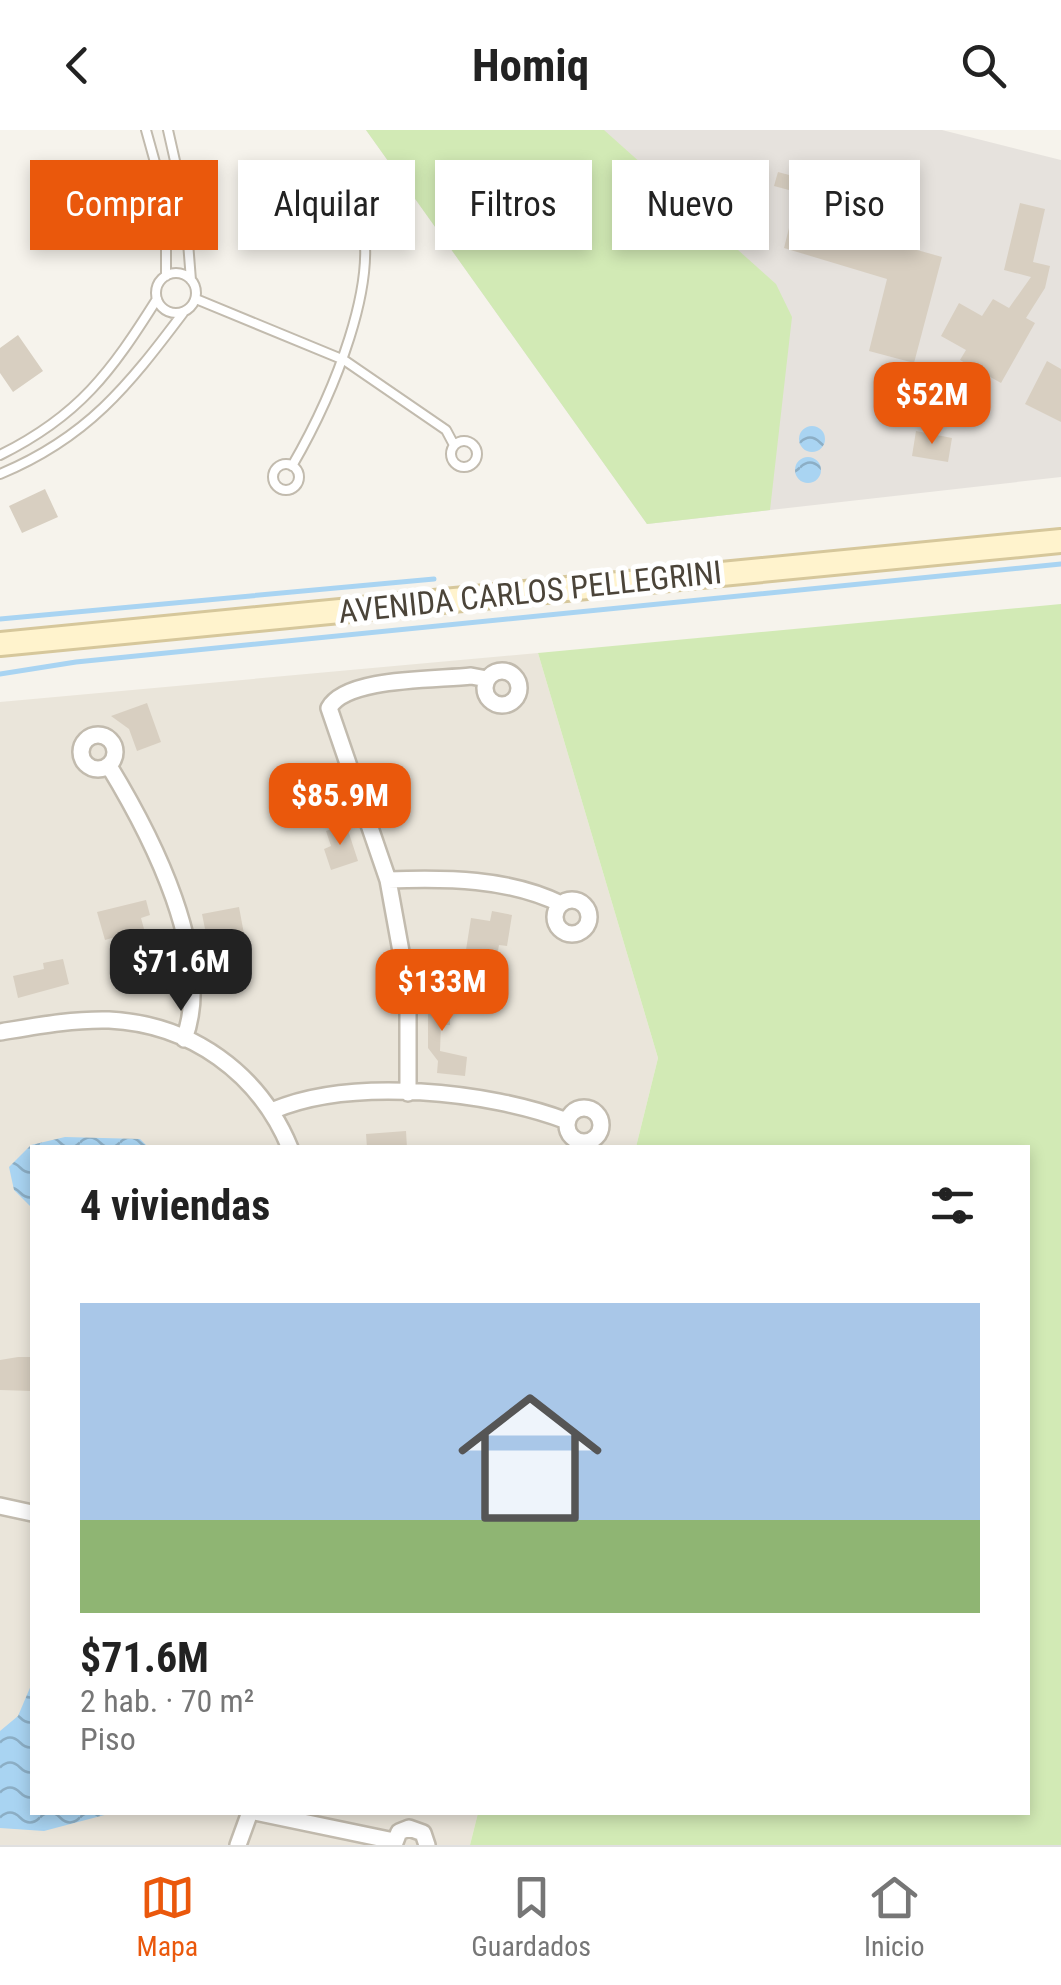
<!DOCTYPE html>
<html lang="es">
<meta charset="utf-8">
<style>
body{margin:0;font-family:"Roboto Condensed",sans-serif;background:#f6f6f6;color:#222;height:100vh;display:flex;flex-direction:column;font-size:38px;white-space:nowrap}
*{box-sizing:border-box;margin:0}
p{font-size:32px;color:#767676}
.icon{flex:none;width:55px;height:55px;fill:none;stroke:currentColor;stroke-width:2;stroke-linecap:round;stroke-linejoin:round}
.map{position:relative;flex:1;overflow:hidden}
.side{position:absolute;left:30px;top:1015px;width:1000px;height:670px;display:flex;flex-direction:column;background:#fff;border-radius:0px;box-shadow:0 5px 15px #0003}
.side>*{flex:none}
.banner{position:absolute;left:30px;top:30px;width:1002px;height:90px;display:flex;gap:20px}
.price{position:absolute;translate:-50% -85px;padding:0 22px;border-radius:20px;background:#ea580c;color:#fff;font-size:32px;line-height:65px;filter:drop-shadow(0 2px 5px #0008)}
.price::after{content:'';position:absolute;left:50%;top:60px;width:30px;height:22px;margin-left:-15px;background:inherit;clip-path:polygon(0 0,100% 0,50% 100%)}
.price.on{background:#222;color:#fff}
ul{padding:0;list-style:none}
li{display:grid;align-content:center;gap:20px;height:530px;padding:0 50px}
li span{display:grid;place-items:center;height:310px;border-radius:0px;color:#555}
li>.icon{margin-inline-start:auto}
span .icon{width:180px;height:180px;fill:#fffc;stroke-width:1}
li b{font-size:42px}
h2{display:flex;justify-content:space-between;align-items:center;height:120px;padding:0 50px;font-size:42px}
.tag{padding:0 35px;border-radius:0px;background:#fff;box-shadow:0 5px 15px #0003;font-size:35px;line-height:90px}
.tag.on{background:#ea580c;color:#fff}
header{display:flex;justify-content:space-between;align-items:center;height:130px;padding:0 50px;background:#fff;font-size:45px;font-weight:700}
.tabs{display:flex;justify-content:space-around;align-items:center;height:140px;border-top:2px solid #e0e0e0;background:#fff;font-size:28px;color:#767676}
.tabs a{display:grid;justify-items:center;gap:5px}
.tabs .on{color:#ea580c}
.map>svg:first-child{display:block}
</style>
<header><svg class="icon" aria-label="back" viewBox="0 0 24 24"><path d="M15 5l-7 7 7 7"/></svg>Homiq<svg class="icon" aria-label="search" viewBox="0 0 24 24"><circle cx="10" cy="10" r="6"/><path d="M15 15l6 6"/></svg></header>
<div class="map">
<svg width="1061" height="1715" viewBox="0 0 1061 1715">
<defs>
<pattern id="water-waves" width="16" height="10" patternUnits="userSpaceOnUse" patternTransform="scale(2.5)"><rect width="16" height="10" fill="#a9d4f2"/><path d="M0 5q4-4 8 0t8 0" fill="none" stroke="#8caec5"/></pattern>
</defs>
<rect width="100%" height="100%" fill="#f6f3ec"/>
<!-- residential -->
<path fill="#eae5da" d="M 538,523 L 658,928 L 636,1017 L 32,1018 L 32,1682 L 478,1683 L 470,1715 L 0,1715 L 0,572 Z"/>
<!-- industrial -->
<path fill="#e6e2dd" d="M 366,0 L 942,0 L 1061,30 L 1061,347 L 647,394 Z"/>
<!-- grass -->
<path fill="#d2eab5" d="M 366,0 L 604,0 L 776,154 L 792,187 L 770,380 L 647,394 Z
M 1061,474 L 1061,1715 L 470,1715 L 478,1683 L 1028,1682 L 1028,1018 L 636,1017 L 658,928 L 538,523 Z"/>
<!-- water -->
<path fill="url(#water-waves)" d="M799 309a13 13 0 1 1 26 0a13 13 0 1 1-26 0Z
M795 340a13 13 0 1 1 26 0a13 13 0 1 1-26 0Z
M 65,1007 L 140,1009 L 148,1017 L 32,1018 L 32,1078 L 14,1060 L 9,1037 L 31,1015 Z
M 32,1553 L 32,1682 L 112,1683 L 44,1701 L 0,1698 L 0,1601 L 18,1586 Z"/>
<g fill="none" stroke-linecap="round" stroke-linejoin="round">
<!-- stream -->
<path stroke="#a9d4f2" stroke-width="5" d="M 0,489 L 434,449
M 0,544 L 76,532 L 1061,434"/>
</g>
<!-- building -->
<path fill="#d8cfc1" d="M 778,42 L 804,49 L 800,63 L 774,56 Z
M 1020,73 L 1045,79 L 1033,132 L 1050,136 L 1045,158 L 1026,188 L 1035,193 L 1001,253 L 960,230 L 966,220 L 941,206 L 959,173 L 982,186 L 993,169 L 1009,178 L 1031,147 L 1004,140 Z
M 875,83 L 886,86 L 885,92 L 901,97 L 896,114 L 942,127 L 914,233 L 869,221 L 887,149 L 784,118 L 792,86 L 868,106 Z
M 18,205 L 43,241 L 13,262 L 0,243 L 0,218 Z
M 1047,231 L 1061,239 L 1061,292 L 1025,274 Z
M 916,301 L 952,308 L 948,332 L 912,326 Z
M 45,359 L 58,387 L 22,403 L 9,376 Z
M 147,573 L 161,612 L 137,621 L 129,599 L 111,586 Z
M 346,694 L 358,731 L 331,740 L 324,719 L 331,716 L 326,701 Z
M 146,770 L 150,785 L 141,788 L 147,810 L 125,816 L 122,805 L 105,810 L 97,782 Z
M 239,777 L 244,804 L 233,806 L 236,819 L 210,824 L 202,784 Z
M 492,781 L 512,785 L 507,816 L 499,815 L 497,826 L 466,820 L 471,788 L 490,791 Z
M 63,829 L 69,854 L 18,868 L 13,846 L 44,839 L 43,833 Z
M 428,860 L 450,860 L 450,895 L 441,895 L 440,921 L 467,927 L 465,946 L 437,943 L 438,931 L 428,918 Z
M 406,1001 L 407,1018 L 367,1018 L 366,1004 Z
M 18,1227 L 32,1227 L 32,1261 L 0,1260 L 0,1230 Z"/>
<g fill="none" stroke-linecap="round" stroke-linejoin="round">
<defs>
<path id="service" d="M 146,0 L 166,72 L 166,146
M 168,0 L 185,75 L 191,150
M337 63a13 13 0 1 1 26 0a13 13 0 1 1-26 0Z
M156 163a20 20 0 1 1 40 0a20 20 0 1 1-40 0Z
M 196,169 L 344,230 L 446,300 L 454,315
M451 324a13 13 0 1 1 26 0a13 13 0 1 1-26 0Z
M 0,325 C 79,286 111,242 157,169
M273 347a13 13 0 1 1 26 0a13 13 0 1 1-26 0Z
M 292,336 C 328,274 388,143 356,74
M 0,344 C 87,308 128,256 183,183"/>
<path id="minor" d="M485 558a17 17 0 1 1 34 0a17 17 0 1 1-34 0Z
M81 622a17 17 0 1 1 34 0a17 17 0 1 1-34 0Z
M 109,636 C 151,705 215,828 184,909
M 388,750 C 446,748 508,748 561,774
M555 787a17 17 0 1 1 34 0a17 17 0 1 1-34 0Z
M 0,902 C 36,896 73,889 109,890 C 191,894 259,943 290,1018
M 408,963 L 408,860 L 388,750 L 329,578 C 346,547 436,550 471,546 L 487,549
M567 995a17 17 0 1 1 34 0a17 17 0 1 1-34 0Z
M 274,980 C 352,947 489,961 567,991
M 0,1376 L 32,1383
M 255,1682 L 394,1711
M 238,1715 L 250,1682
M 394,1715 L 399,1702 L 409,1698 L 423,1703 L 427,1715"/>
<path id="secondary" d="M 0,514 L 1061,411"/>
</defs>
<!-- service casing -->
<use href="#service" stroke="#c2bbae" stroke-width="12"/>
<!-- minor casing -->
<use href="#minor" stroke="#c2bbae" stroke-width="20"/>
<!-- secondary casing -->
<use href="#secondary" stroke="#d6c79b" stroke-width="28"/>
<!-- service -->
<use href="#service" stroke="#fff" stroke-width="8"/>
<!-- minor -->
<use href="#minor" stroke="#fff" stroke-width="15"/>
<!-- secondary -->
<use href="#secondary" stroke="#fff3cd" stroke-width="22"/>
</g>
<g text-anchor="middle" stroke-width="10" stroke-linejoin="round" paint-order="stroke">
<!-- street labels -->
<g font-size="32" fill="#4b4439" stroke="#fff">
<text transform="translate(530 462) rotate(-6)" y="11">AVENIDA CARLOS PELLEGRINI</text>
</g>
</g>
</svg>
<b class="price" style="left:932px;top:317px">$52M</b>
<b class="price" style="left:340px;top:718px">$85.9M</b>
<b class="price on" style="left:181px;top:884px">$71.6M</b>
<b class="price" style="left:442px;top:904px">$133M</b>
<div class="banner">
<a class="tag on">Comprar</a>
<a class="tag">Alquilar</a>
<a class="tag">Filtros</a>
<a class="tag">Nuevo</a>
<a class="tag">Piso</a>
</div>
<section class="side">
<h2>4 viviendas<svg class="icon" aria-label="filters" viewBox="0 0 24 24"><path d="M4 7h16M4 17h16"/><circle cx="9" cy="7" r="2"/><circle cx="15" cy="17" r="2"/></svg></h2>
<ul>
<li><span style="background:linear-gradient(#a9c7e8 70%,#8fb573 0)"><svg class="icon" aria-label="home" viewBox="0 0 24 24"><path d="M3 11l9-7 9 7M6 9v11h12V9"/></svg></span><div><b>$71.6M</b><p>2 hab. · 70 m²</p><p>Piso</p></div></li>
</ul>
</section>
</div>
<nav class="tabs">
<a class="on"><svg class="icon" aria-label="map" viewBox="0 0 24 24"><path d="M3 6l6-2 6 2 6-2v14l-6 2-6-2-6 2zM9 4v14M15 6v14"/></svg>Mapa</a>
<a><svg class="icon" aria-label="saved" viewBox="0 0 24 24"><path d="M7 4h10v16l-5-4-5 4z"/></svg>Guardados</a>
<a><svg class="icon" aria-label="home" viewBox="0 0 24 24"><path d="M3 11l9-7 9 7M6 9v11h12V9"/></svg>Inicio</a>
</nav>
